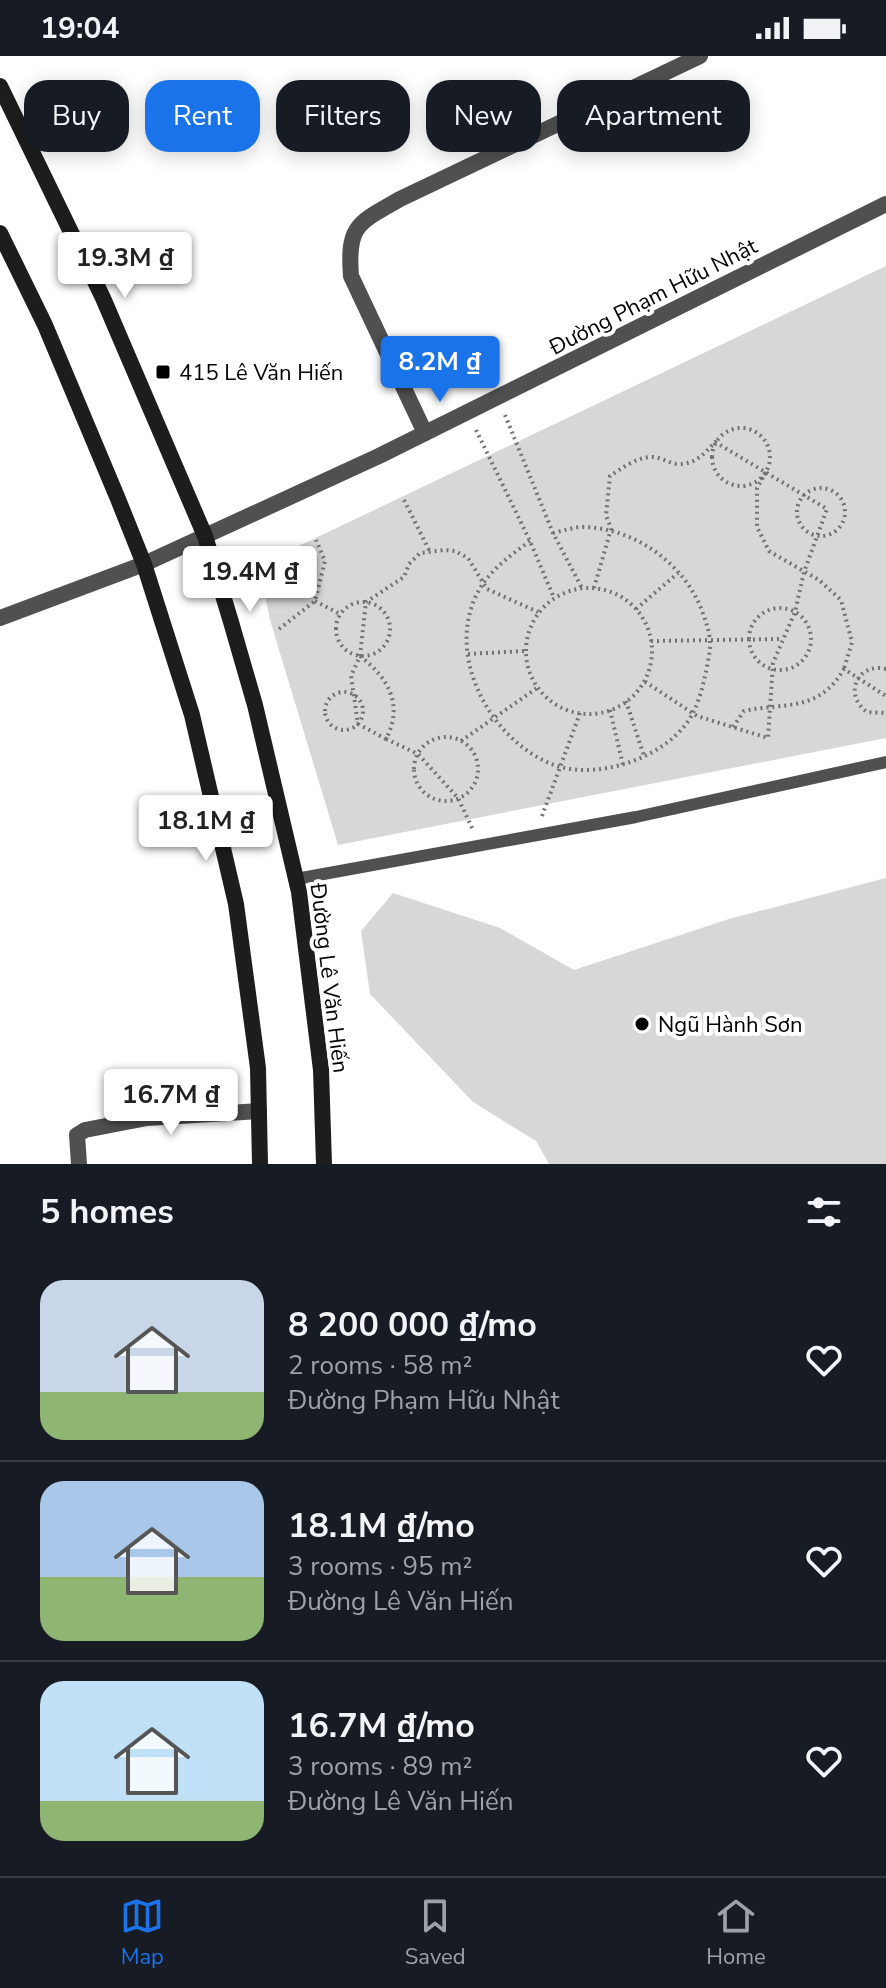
<!DOCTYPE html>
<meta charset="utf-8">
<style>
body{margin:0;font-family:"Nunito Sans",sans-serif;background:#20242c;color:#f1f3f6;height:100vh;display:flex;flex-direction:column;font-size:30px;white-space:nowrap}
*{box-sizing:border-box;margin:0}
p{font-size:26px;color:#9ea1a6}
.icon{flex:none;width:44px;height:44px;fill:none;stroke:currentColor;stroke-width:2;stroke-linecap:round;stroke-linejoin:round}
.map{position:relative;height:1108px;overflow:hidden}
.panel{display:flex;flex-direction:column;background:#171b24;flex:1}
.panel>*{flex:none}
.top-card{position:absolute;left:24px;top:24px;width:838px;height:72px;display:flex;gap:16px}
.price{position:absolute;translate:-50% -68px;padding:0 18px;border-radius:8px;background:#fff;color:#222;font-size:26px;line-height:52px;filter:drop-shadow(0 2px 4px #0008)}
.price::after{content:'';position:absolute;left:50%;top:48px;width:24px;height:18px;margin-left:-12px;background:inherit;clip-path:polygon(0 0,100% 0,50% 100%)}
.price.current{background:#1a73e8;color:#fff}
ul{padding:0;list-style:none}
li{display:flex;align-items:center;gap:24px;height:200px;padding:0 40px}
li+li{border-top:2px solid #363941}
li span{display:grid;place-items:center;flex:none;width:224px;height:160px;border-radius:24px;color:#555}
li>.icon{margin-inline-start:auto}
span .icon{width:96px;height:96px;fill:#fffc;stroke-width:1}
li b{font-size:34px}
h2{display:flex;justify-content:space-between;align-items:center;height:96px;padding:0 40px;font-size:34px}
.pill{padding:0 28px;border-radius:24px;background:#171b24;box-shadow:0 4px 20px #0003;font-size:28px;line-height:72px}
.pill.current{background:#1a73e8;color:#fff}
.status{display:flex;justify-content:space-between;align-items:center;height:56px;padding:0 40px;background:#171b24;direction:ltr}
.status svg{height:22px;fill:currentColor}
.tabs{display:flex;justify-content:space-around;align-items:center;height:112px;border-top:2px solid #363941;background:#171b24;font-size:22px;color:#9ea1a6}
.tabs a{display:grid;justify-items:center;gap:4px}
.tabs .current{color:#1a73e8}
.map>svg:first-child{display:block}
</style>
<div class="status"><b>19:04</b><svg viewBox="0 0 49 12"><path d="M0 12V9h3v3zM5 12V6h3v6zM10 12V3h3v9zM15 12V0h3v12zM26 1h20v11H26zM47 4h2v5h-2z"/></svg></div>
<div class="map">
<svg width="886" height="1108" viewBox="0 0 886 1108">
<rect width="100%" height="100%" fill="#fff"/>
<!-- green -->
<path fill="#d7d7d7" d="M 886,210 L 886,682 L 338,789 L 270,564 L 259,509 Z
M 886,822 L 886,1108 L 549,1108 L 536,1085 L 473,1046 L 370,938 L 361,875 L 393,837 L 500,872 L 574,914 L 729,863 Z"/>
<g fill="none" stroke-linecap="round" stroke-linejoin="round">
<!-- path -->
<path stroke="#727272" stroke-width="4" stroke-dasharray="2 4" stroke-linecap="butt" d="M 505,359 L 553,477 L 582,532
M712 401a29 29 0 1 1 58 0a29 29 0 1 1-58 0Z
M 476,374 L 530,485 L 554,542
M 766,416 L 757,432 L 757,471 L 769,495 L 819,524 L 841,544 L 852,586 L 844,613
M797 456a24 24 0 1 1 48 0a24 24 0 1 1-48 0Z
M 404,444 L 429,494
M 530,485 C 507,502 483,519 473,547 C 450,608 492,682 549,707 C 594,727 670,702 693,657 C 702,639 707,613 710,593 C 711,578 706,566 701,552 C 682,506 634,472 583,471 C 573,471 563,475 553,477
M 594,532 L 611,473 L 606,459 L 610,420 C 622,412 637,401 652,401 C 661,401 668,407 677,408 C 695,409 704,398 715,386 L 827,453 L 804,516 L 795,556 L 773,607 L 768,682 L 697,660 L 644,625
M526 595a63 63 0 1 1 126 0a63 63 0 1 1-126 0Z
M 315,545 L 340,558
M336 573a27 27 0 1 1 54 0a27 27 0 1 1-54 0Z
M749 583a31 31 0 1 1 62 0a31 31 0 1 1-62 0Z
M 636,553 L 678,517
M 279,573 L 315,545 L 325,505 L 316,484
M 651,585 L 781,583
M 468,598 L 525,595
M 360,600 L 366,546 L 404,521 L 409,508 L 420,497 L 445,494 L 455,495 L 468,502 L 487,533 L 538,556
M 360,600 C 388,622 404,648 386,683 L 358,668 L 351,620 Z
M 886,613 C 857,606 843,639 867,656 L 886,657
M325 655a19 19 0 1 1 38 0a19 19 0 1 1-38 0Z
M 626,645 L 644,700
M 610,654 L 623,709
M 733,671 L 744,655 C 785,646 818,657 844,613 L 886,640
M414 713a32 32 0 1 1 64 0a32 32 0 1 1-64 0Z
M 386,683 L 418,698 L 458,742 L 473,774
M 461,685 L 537,632
M 542,760 L 580,657"/>
<!-- service -->
<path stroke="#505050" stroke-width="12" d="M 296,823 L 636,761 L 886,706"/>
<!-- minor -->
<path stroke="#505050" stroke-width="16" d="M 425,377 L 351,220 C 347,169 358,167 400,143 L 700,0
M 79,1108 L 77,1079 L 85,1074 L 147,1062 L 259,1055"/>
<!-- tertiary -->
<path stroke="#505050" stroke-width="16" d="M 0,562 L 144,508 L 379,400 L 886,148"/>
<!-- secondary -->
<path stroke="#1d1d1d" stroke-width="16" d="M 0,30 L 103,242 L 205,480 L 231,566 L 255,649 L 299,836 L 321,1014 L 324,1108
M 0,177 L 45,269 L 118,443 L 144,508 L 192,659 L 236,848 L 258,1012 L 260,1108"/>
</g>
<!-- markers -->
<g fill="#000" stroke="#fff" stroke-width="3">
<rect x="155" y="308" width="16" height="16" rx="4"/>
<circle cx="642" cy="968" r="8"/>
</g>
<g text-anchor="middle" stroke-width="8" stroke-linejoin="round" paint-order="stroke">
<!-- street labels -->
<g font-size="22" fill="#000" stroke="#fff">
<text transform="translate(653 240) rotate(-27)" y="8">Đường Phạm Hữu Nhật</text>
<text transform="translate(330 922) rotate(83)" y="8">Đường Lê Văn Hiến</text>
</g>
<!-- poi labels -->
<g font-size="22" fill="#000" stroke="#fff" text-anchor="start">
<text x="179" y="324">415 Lê Văn Hiến</text>
<text x="658" y="976">Ngũ Hành Sơn</text>
</g>
</g>
</svg>
<b class="price" style="left:125px;top:244px">19.3M ₫</b>
<b class="price current" style="left:440px;top:348px">8.2M ₫</b>
<b class="price" style="left:250px;top:558px">19.4M ₫</b>
<b class="price" style="left:206px;top:807px">18.1M ₫</b>
<b class="price" style="left:171px;top:1081px">16.7M ₫</b>
<div class="top-card">
<a class="pill">Buy</a>
<a class="pill current">Rent</a>
<a class="pill">Filters</a>
<a class="pill">New</a>
<a class="pill">Apartment</a>
</div>
</div>
<section class="panel">
<h2>5 homes<svg class="icon" aria-label="filters" viewBox="0 0 24 24"><path d="M4 7h16M4 17h16"/><circle cx="9" cy="7" r="2"/><circle cx="15" cy="17" r="2"/></svg></h2>
<ul>
<li><span style="background:linear-gradient(#c9d6e8 70%,#8fb573 0)"><svg class="icon" aria-label="home" viewBox="0 0 24 24"><path d="M3 11l9-7 9 7M6 9v11h12V9"/></svg></span><div><b>8 200 000 ₫/mo</b><p>2 rooms · 58 m²</p><p>Đường Phạm Hữu Nhật</p></div><svg class="icon" aria-label="heart" viewBox="0 0 24 24"><path d="M12 20l-8-8c-3-5 5-10 8-4 3-6 11-1 8 4z"/></svg></li>
<li><span style="background:linear-gradient(#a9c7e8 60%,#8fb573 0)"><svg class="icon" aria-label="home" viewBox="0 0 24 24"><path d="M3 11l9-7 9 7M6 9v11h12V9"/></svg></span><div><b>18.1M ₫/mo</b><p>3 rooms · 95 m²</p><p>Đường Lê Văn Hiến</p></div><svg class="icon" aria-label="heart" viewBox="0 0 24 24"><path d="M12 20l-8-8c-3-5 5-10 8-4 3-6 11-1 8 4z"/></svg></li>
<li><span style="background:linear-gradient(#bfe0f5 75%,#8fb573 0)"><svg class="icon" aria-label="home" viewBox="0 0 24 24"><path d="M3 11l9-7 9 7M6 9v11h12V9"/></svg></span><div><b>16.7M ₫/mo</b><p>3 rooms · 89 m²</p><p>Đường Lê Văn Hiến</p></div><svg class="icon" aria-label="heart" viewBox="0 0 24 24"><path d="M12 20l-8-8c-3-5 5-10 8-4 3-6 11-1 8 4z"/></svg></li>
</ul>
</section>
<nav class="tabs">
<a class="current"><svg class="icon" aria-label="map" viewBox="0 0 24 24"><path d="M3 6l6-2 6 2 6-2v14l-6 2-6-2-6 2zM9 4v14M15 6v14"/></svg>Map</a>
<a><svg class="icon" aria-label="saved" viewBox="0 0 24 24"><path d="M7 4h10v16l-5-4-5 4z"/></svg>Saved</a>
<a><svg class="icon" aria-label="home" viewBox="0 0 24 24"><path d="M3 11l9-7 9 7M6 9v11h12V9"/></svg>Home</a>
</nav>
